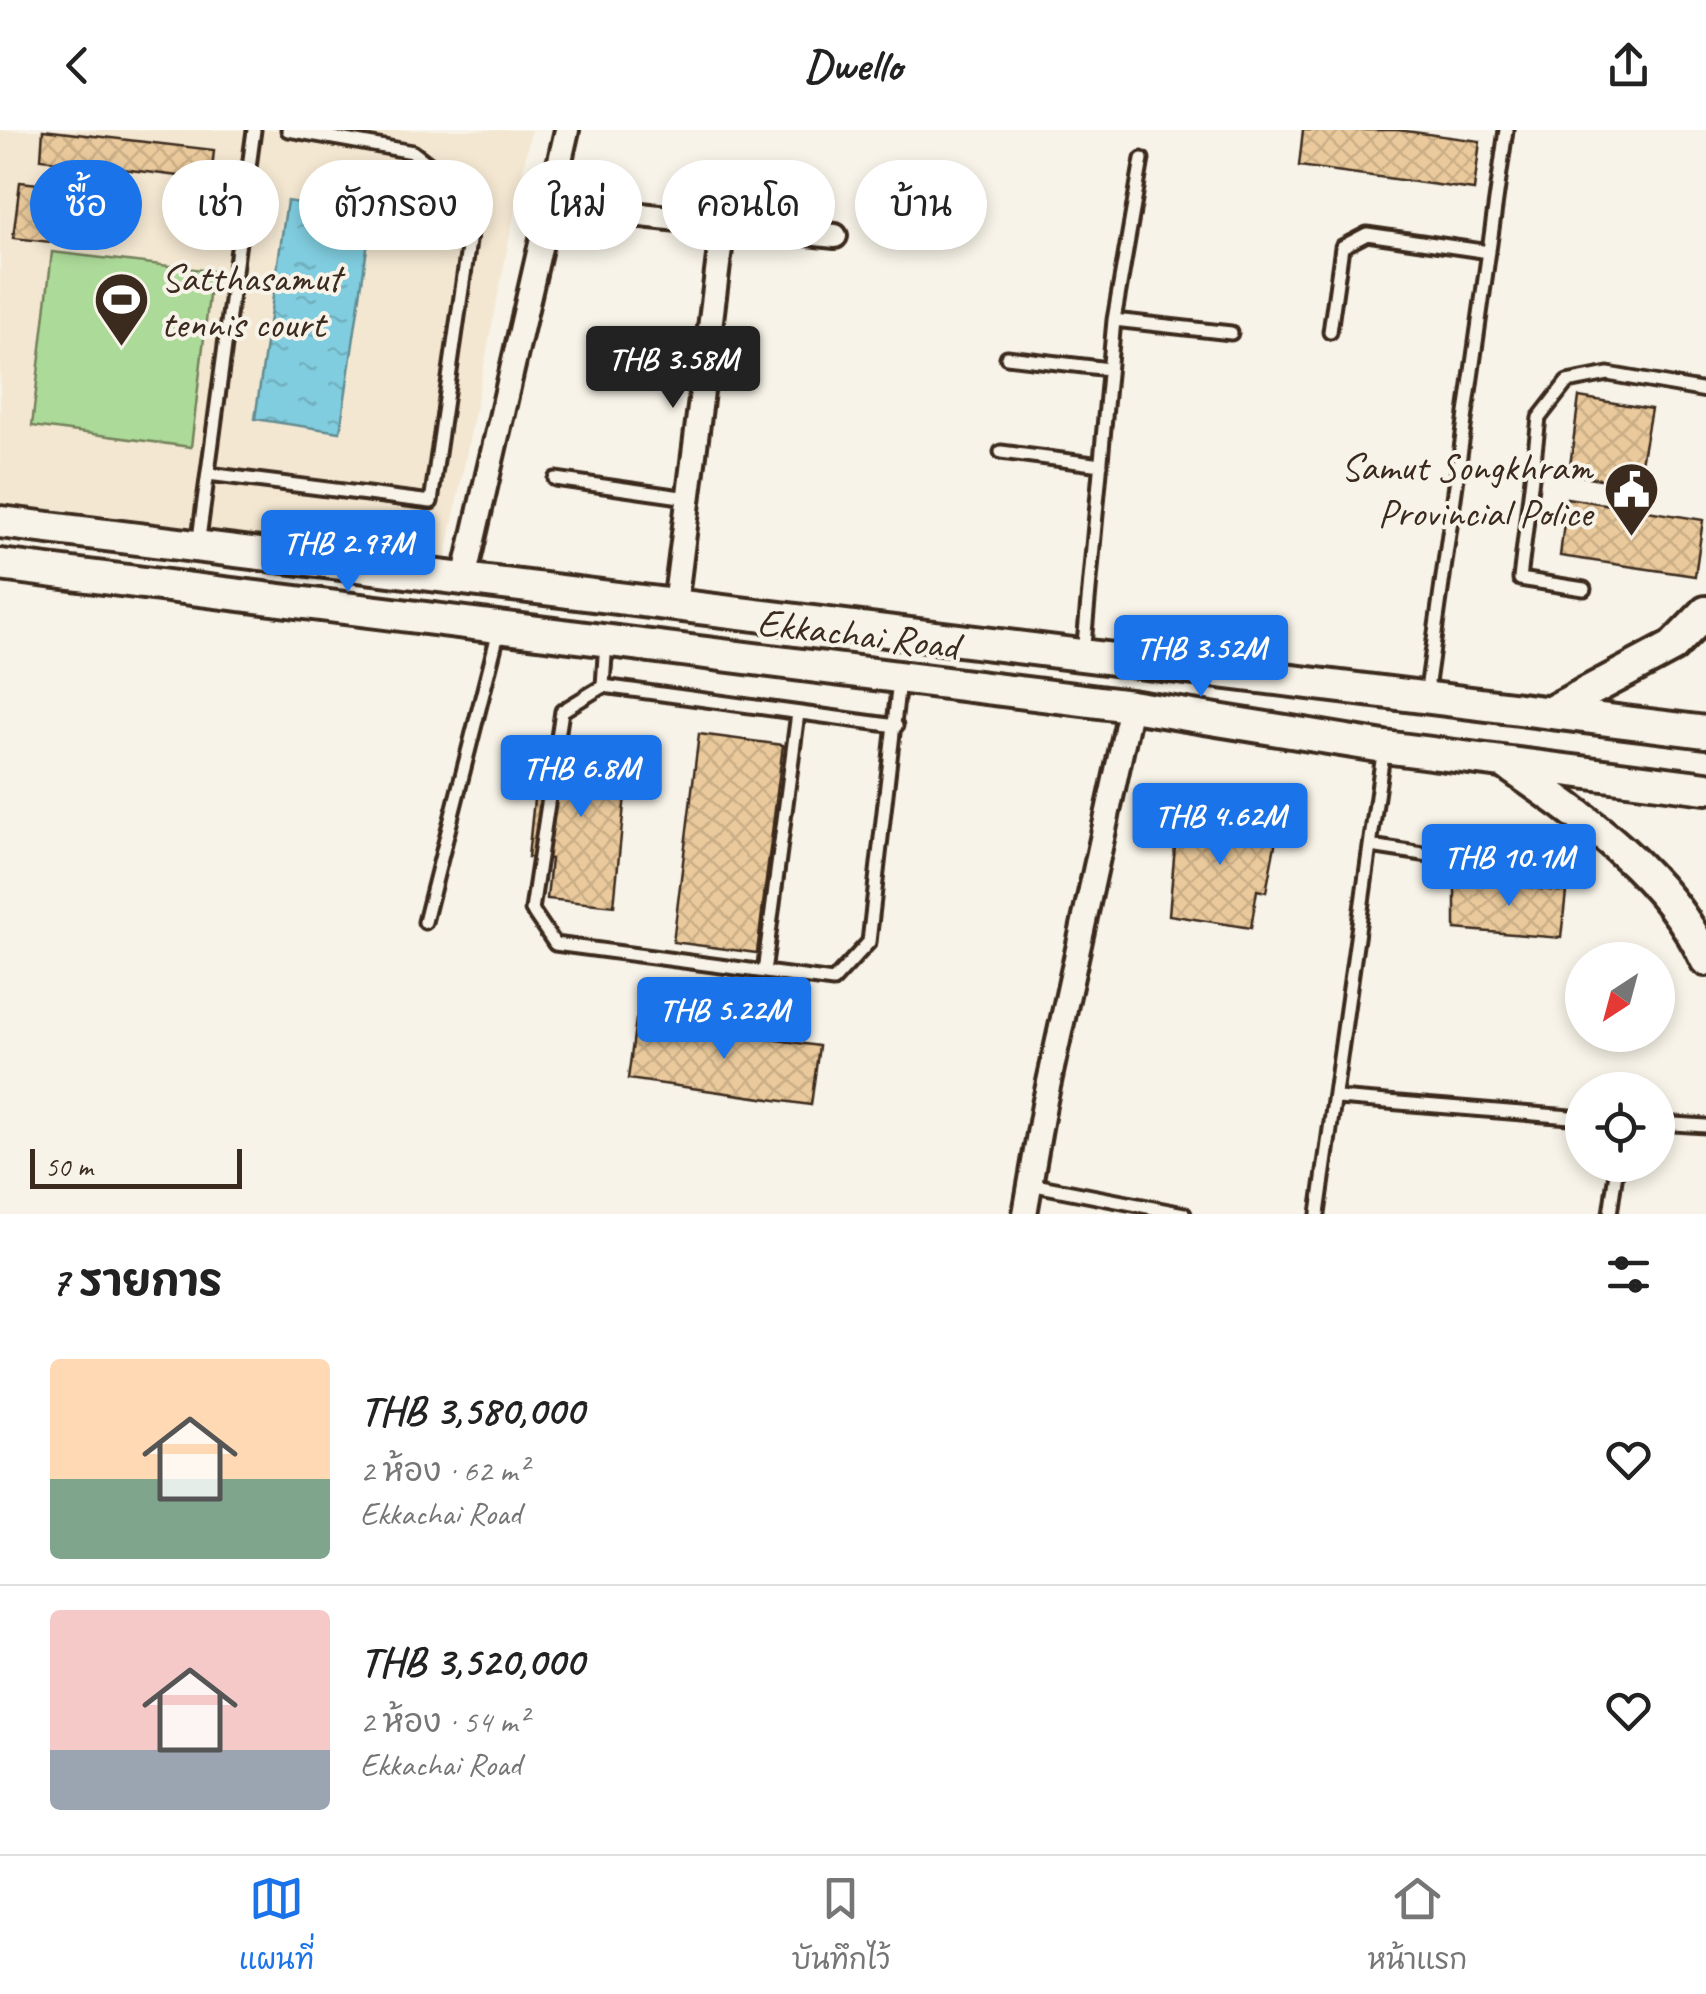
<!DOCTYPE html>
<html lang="th">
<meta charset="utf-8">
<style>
body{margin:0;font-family:Caveat,"Playpen Sans Thai",sans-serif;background:#f2f2f2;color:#222;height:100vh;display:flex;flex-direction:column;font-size:38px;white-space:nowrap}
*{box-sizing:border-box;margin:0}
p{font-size:32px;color:#767676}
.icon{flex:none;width:55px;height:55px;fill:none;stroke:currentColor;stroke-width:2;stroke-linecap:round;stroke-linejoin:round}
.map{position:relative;height:1084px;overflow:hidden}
.sheet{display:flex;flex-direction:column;background:#fff;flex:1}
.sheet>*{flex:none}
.guide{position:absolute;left:30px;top:30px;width:1000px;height:90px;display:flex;gap:20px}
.needle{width:65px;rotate:216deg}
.fabs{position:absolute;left:1565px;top:812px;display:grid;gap:20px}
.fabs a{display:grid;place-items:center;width:110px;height:110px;border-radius:50%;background:#fff;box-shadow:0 5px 15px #0003;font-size:50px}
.scale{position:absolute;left:30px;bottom:25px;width:212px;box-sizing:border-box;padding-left:10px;border:5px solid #3b2a1e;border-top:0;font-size:28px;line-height:35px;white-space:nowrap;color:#3b2a1e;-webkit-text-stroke:8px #f7f3e8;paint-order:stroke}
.price{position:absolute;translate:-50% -85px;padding:0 22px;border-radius:10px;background:#1a73e8;color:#fff;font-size:32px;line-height:65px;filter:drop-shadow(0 2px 5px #0008)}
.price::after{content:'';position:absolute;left:50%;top:60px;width:30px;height:22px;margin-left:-15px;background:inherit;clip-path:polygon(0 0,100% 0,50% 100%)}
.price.on{background:#222;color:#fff}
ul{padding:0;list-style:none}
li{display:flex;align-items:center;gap:30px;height:250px;padding:0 50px}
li+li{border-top:2px solid #e0e0e0}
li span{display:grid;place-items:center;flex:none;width:280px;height:200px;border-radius:10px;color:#555}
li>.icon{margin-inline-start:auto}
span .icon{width:120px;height:120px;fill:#fffc;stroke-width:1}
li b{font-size:42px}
h2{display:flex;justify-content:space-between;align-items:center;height:120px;padding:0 50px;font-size:42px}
.tag{padding:0 35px;border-radius:45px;background:#fff;box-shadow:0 5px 15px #0003;font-size:35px;line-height:90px}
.tag.on{background:#1a73e8;color:#fff}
header{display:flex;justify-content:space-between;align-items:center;height:130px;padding:0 50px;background:#fff;font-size:45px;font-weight:700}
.tabs{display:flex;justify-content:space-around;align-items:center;height:140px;border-top:2px solid #e0e0e0;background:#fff;font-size:28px;color:#767676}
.tabs a{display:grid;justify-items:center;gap:5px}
.tabs .on{color:#1a73e8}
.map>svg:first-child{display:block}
</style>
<header><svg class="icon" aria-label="back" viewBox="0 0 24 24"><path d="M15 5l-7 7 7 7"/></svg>Dwello<svg class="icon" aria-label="share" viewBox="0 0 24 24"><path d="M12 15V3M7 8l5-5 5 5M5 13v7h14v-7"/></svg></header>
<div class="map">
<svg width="1706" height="1084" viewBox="0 0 1706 1084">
<defs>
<pattern id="water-ripples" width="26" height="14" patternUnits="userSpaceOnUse" patternTransform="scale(2.5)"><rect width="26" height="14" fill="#80cddf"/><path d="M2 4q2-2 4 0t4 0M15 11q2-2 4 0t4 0" fill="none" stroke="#70b0bf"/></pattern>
<pattern id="building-cross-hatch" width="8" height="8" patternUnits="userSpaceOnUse" patternTransform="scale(2.5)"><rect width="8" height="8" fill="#eaca9c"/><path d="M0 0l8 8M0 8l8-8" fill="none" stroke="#caae86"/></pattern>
</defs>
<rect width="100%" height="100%" fill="#f7f3e8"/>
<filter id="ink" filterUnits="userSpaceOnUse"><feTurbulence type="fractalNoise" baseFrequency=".01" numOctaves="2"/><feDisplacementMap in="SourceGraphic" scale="20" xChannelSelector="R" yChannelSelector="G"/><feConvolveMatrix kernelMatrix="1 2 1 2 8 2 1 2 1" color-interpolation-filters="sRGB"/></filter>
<g filter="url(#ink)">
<!-- built -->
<path fill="#f3e7d1" d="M 0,0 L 531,0 L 442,446 L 0,392 Z"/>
<!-- green -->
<path fill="#acda99" stroke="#74825c" stroke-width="2.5" d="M 52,122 L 212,141 L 191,317 L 32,296 Z"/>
<!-- water -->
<path fill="url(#water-ripples)" stroke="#648c92" stroke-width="2.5" d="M 287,71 L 372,84 L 340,302 L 255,289 Z"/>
<!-- building -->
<path fill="url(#building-cross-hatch)" stroke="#3b2a1e" stroke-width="2.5" d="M 43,0 L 214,20 L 211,50 L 41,29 Z
M 1303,0 L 1398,0 L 1480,11 L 1474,60 L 1299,36 Z
M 20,52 L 76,58 L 69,114 L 13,108 Z
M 1579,267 L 1651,279 L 1637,355 L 1569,344 Z
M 1567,368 L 1703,390 L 1695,446 L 1560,426 Z
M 699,604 L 783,615 L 757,823 L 673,812 Z
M 570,607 L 630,614 L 614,776 L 547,769 L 551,729 L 528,727 L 538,631 L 567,634 Z
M 1178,682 L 1279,694 L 1266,762 L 1257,760 L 1251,798 L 1169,785 Z
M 1455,749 L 1566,762 L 1561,808 L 1455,799 Z
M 636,890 L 819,916 L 811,975 L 628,949 Z"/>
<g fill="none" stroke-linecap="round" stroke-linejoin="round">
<defs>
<path id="lane" d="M 1114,190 L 1231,203
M 1330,202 L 1342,117 L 1367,104 L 1489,122
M 1007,227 L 1109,239
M 1001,322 L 1101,335
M 208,344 L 431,372 L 475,70 L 413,22 L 288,0
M 555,349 L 688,368
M 198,416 L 254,0
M 1584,459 L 1520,449 L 1539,288 L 1567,252 L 1608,244 L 1706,261
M 606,511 L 603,556 L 562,581 L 532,780 L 555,814 L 833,851 L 869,812 L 899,551
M 1083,525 L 1114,190 L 1142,29
M 603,556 L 896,596
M 1426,567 L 1506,0
M 1371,716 L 1513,738
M 425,792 L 499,500
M 764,842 L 798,583
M 1338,968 L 1582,988
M 1658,993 L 1706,996
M 1030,1054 L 1184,1084
M 1318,1084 L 1384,617
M 1610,1084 L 1617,1035"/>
<path id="street" d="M 604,81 L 835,106
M 464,449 L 567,0
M 675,475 L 723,95
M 1025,1084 L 1044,975 L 1131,576"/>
<path id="secondary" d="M 0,392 L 1706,602
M 0,435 L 1131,576 L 1384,617 L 1706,658
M 1550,582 L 1672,517 L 1706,482
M 1508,635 C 1583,687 1668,745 1706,830"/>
</defs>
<!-- lane casing -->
<use href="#lane" stroke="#3b2a1e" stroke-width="19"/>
<!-- street casing -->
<use href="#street" stroke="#3b2a1e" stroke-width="30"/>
<!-- secondary casing -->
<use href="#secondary" stroke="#3b2a1e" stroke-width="38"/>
<!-- lane -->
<use href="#lane" stroke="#f7f3e8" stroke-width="11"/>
<!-- street -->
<use href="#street" stroke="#f7f3e8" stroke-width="22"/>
<!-- secondary -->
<use href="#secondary" stroke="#f7f3e8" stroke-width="30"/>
</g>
</g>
<!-- icons -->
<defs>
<symbol id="stadium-pin" viewBox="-11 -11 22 30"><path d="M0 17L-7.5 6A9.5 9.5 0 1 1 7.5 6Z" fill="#3b2a1e" stroke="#f7f3e8"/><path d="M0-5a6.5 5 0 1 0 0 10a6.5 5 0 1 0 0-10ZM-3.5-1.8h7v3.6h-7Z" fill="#fff"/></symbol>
<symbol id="civic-pin" viewBox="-11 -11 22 30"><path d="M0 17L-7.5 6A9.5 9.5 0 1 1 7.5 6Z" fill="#3b2a1e" stroke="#f7f3e8"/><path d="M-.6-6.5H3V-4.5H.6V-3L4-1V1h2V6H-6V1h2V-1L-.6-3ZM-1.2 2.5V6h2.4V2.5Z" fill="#fff"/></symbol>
</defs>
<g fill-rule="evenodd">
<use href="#stadium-pin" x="90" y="138" width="63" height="86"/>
<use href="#civic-pin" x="1600" y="328" width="63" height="86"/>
</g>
<g text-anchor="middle" stroke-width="8" stroke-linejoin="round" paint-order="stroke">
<!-- poi labels -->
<g font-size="40" fill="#3b2a1e" stroke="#f7f3e8" text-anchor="start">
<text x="161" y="161">Satthasamut<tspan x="161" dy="46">tennis court</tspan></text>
<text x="1592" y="350" text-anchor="end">Samut Songkhram<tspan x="1592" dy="46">Provincial Police</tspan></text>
</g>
<!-- street labels -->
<g font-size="40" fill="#3b2a1e" stroke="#f7f3e8">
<text transform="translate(858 503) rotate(7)" y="14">Ekkachai Road</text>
</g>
</g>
</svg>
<div class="fabs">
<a><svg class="needle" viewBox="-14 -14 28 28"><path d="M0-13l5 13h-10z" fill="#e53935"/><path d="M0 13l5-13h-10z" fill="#767676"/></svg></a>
<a><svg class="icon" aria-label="locate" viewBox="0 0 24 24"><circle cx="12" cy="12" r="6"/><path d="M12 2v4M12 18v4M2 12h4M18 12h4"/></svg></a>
</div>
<div class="scale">50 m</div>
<b class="price on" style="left:673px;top:281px">THB 3.58M</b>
<b class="price" style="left:348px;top:465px">THB 2.97M</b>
<b class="price" style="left:1201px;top:570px">THB 3.52M</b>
<b class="price" style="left:581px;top:690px">THB 6.8M</b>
<b class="price" style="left:1220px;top:738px">THB 4.62M</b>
<b class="price" style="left:1509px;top:779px">THB 10.1M</b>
<b class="price" style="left:724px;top:932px">THB 5.22M</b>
<div class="guide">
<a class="tag on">ซื้อ</a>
<a class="tag">เช่า</a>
<a class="tag">ตัวกรอง</a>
<a class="tag">ใหม่</a>
<a class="tag">คอนโด</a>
<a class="tag">บ้าน</a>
</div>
</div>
<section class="sheet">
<h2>7 รายการ<svg class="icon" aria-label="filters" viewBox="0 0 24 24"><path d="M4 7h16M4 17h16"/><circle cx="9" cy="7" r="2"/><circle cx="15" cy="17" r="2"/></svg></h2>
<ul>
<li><span style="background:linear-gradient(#ffd9b3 60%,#7fa58c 0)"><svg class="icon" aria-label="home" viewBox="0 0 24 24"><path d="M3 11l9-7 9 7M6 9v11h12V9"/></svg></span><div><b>THB 3,580,000</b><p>2 ห้อง · 62 m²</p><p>Ekkachai Road</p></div><svg class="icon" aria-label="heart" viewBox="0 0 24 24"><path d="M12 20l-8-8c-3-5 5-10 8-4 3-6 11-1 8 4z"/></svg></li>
<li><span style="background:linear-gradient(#f6c9c9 70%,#9aa5b1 0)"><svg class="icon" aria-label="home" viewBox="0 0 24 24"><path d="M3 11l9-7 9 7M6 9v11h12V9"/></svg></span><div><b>THB 3,520,000</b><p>2 ห้อง · 54 m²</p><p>Ekkachai Road</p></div><svg class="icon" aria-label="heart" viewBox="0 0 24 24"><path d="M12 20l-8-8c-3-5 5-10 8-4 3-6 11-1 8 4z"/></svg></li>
</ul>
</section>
<nav class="tabs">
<a class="on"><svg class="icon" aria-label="map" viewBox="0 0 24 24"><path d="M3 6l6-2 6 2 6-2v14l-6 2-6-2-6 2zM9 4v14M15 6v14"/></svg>แผนที่</a>
<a><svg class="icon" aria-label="saved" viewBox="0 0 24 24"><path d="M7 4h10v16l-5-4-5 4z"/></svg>บันทึกไว้</a>
<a><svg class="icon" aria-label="home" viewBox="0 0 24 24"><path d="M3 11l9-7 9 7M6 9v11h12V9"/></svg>หน้าแรก</a>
</nav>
